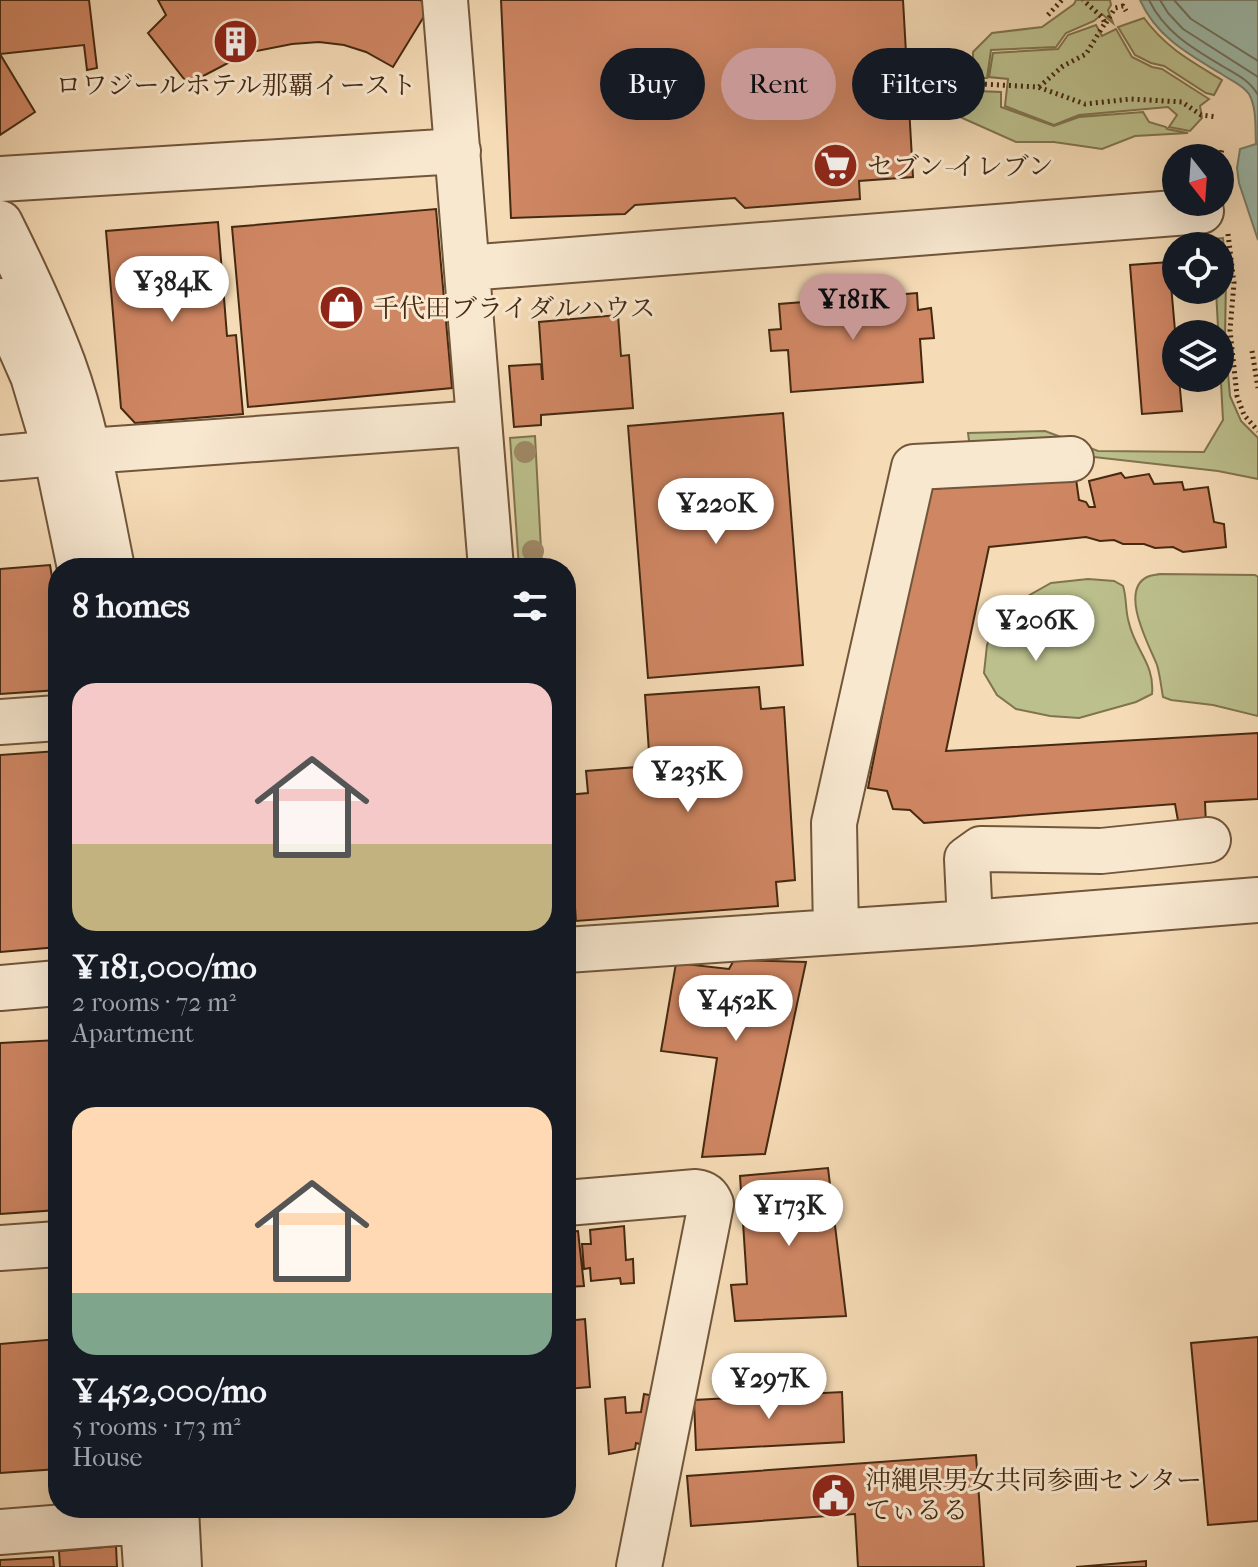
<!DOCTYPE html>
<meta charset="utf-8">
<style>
body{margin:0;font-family:"IM FELL French Canon","Noto Serif JP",serif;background:#20242c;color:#f1f3f6;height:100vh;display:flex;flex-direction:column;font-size:30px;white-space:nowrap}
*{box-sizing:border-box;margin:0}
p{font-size:26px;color:#9ea1a6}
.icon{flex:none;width:44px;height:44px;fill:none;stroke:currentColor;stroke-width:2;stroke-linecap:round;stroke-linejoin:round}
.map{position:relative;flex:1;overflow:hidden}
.panel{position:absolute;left:48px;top:558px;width:528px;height:960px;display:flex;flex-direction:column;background:#171b24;border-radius:32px;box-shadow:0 8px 32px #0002}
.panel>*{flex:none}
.banner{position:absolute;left:600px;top:48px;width:538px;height:72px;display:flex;gap:16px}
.needle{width:52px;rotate:163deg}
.tools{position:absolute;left:1162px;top:144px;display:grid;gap:16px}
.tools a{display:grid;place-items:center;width:72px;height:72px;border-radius:50%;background:#171b24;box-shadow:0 8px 32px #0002;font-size:40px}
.price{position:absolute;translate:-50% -68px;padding:0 18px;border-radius:28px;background:#fff;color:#222;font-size:26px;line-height:52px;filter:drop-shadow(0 2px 4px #0008)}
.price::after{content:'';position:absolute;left:50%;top:48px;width:24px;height:18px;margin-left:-12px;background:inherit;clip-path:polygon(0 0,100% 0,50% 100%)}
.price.selected{background:#c59692;color:#111}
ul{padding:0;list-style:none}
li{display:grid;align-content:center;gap:16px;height:424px;padding:0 24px}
li span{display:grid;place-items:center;height:248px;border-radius:24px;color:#555}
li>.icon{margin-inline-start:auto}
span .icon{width:144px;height:144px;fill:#fffc;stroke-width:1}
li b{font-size:34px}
h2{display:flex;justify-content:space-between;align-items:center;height:96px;padding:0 24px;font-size:34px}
.tag{padding:0 28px;border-radius:36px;background:#171b24;box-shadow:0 8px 32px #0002;font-size:28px;line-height:72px}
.tag.selected{background:#c59692;color:#111}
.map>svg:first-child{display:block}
</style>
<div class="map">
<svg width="1258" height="1567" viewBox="0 0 1258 1567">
<rect width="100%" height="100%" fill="#f5dbb6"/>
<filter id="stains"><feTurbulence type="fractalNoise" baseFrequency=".0025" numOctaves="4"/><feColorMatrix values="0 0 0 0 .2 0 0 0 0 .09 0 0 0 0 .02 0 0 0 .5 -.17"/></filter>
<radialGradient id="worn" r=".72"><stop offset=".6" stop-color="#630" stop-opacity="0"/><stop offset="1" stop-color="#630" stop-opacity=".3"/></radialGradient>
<!-- green -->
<path fill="#bcc08d" stroke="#80744e" stroke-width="2" d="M 1076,0 L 1110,0 L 1111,5 L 1108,10 L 1113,23 L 1102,14 L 1094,21 L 1066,33 L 1056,47 L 991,50 L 987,78 L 962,78 L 966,74 L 973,73 L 973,52 L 992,33 L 1042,27 L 1074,4 Z
M 1144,18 C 1166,48 1191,61 1222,80 L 1214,95 L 1206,93 L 1164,66 L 1151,63 L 1135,55 L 1118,27 Z
M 1096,25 L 1102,36 L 1116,29 L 1132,57 L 1152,67 L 1162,69 L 1209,99 L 1200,106 L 1202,118 L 1190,131 L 1169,127 L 1177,115 L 1168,107 L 1079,115 L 1054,125 L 1005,106 L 1008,79 L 989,77 L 993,53 L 1058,49 L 1068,35 Z
M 952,90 L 1001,92 L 1001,107 L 1054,126 L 1079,117 L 1143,112 L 1149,122 L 1166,127 L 1167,129 L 1188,133 L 1135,136 L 1102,149 L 1054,142 L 1016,142 L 960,117 Z
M 1223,238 L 1226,278 L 1225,340 L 1230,396 L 1241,421 L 1258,438 L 1258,479 L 1218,471 L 1094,457 L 1084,453 L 971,456 L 968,433 L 1045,431 L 1098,451 L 1204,452 L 1223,420 L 1216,290 L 1220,290 L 1220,246 L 1214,246 L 1214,239 Z
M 535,436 L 542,568 L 519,568 L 510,438 Z
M 1160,574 L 1255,575 L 1258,577 L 1258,716 L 1213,705 L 1171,700 L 1163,697 C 1161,686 1160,675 1157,665 C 1149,645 1119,591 1147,577 C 1151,575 1156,575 1160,574 Z
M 1088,579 L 1114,581 L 1123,586 C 1127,598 1125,611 1129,623 C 1135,650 1155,664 1152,694 L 1136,702 L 1079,718 L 1050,716 L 1016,709 L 997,695 L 984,673 L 987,645 L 999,617 L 1019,601 L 1051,583 Z"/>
<!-- water -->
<path fill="#9dbbab" stroke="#7a816d" stroke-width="2" d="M 1140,0 L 1258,0 L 1258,240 L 1239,183 L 1237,168 L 1240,149 L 1256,144 C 1255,128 1257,108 1249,94 C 1243,85 1232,81 1223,75 C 1190,55 1157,38 1140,0 Z"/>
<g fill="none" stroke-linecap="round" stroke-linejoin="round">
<!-- shore -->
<path stroke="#71725e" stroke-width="2" d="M 1149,0 C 1165,33 1194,49 1224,67 C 1238,75 1250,81 1258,95
M 1160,0 L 1168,13 L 1183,29 L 1258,77
M 1174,0 L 1191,19 L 1258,61"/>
</g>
<!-- building -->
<path fill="#cf8663" stroke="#452910" stroke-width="2" d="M 0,0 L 89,0 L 97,68 L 87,70 L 84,45 L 0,54 Z
M 158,0 L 420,0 L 431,5 L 393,67 L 366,52 L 344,45 L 319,42 L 292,44 L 247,53 L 188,84 L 148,33 L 166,15 Z
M 501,0 L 903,0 L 913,177 L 859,181 L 860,199 L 745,208 L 735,198 L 635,205 L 625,214 L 511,218 Z
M 0,54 L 35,112 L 0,135 Z
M 436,209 L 452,388 L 248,407 L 232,227 Z
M 218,222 L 227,336 L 236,335 L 243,414 L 135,423 L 121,408 L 106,231 Z
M 1169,262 L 1176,342 L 1176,378 L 1179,378 L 1182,411 L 1142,414 L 1130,265 Z
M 917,293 L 918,310 L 931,308 L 934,338 L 920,339 L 923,382 L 791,392 L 788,350 L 771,351 L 769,330 L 781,329 L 779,304 Z
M 618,315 L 621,356 L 629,355 L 633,408 L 541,415 L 541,425 L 514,427 L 509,366 L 541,364 L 542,379 L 543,379 L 539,322 Z
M 783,413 L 803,665 L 648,678 L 628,426 Z
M 1075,472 L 1079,500 L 1086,502 L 1089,507 L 1095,507 L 1089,481 L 1121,473 L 1125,478 L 1149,474 L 1154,484 L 1182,482 L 1184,490 L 1208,487 L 1214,522 L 1224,524 L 1226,547 L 1183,552 L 1173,547 L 1155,548 L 1144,544 L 1123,544 L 1114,540 L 1100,541 L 1086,537 L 989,547 L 946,751 L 1258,733 L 1258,799 L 1205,802 L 1206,825 L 1179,826 L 1175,804 L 924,823 L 910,810 L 893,809 L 887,791 L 868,788 L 926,490 Z
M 50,565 L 58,614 L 58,690 L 0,694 L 0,569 Z
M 759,687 L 761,709 L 784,707 L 795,880 L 776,882 L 778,906 L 576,921 L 567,795 L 588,793 L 586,771 L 650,766 L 645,695 Z
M 58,751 L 58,947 L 0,952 L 0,755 Z
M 734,960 L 806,962 L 765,1154 L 702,1157 L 717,1058 L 661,1051 L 676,963 L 729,969 Z
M 58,1040 L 58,1210 L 0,1214 L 0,1043 Z
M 828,1168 L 846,1316 L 735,1321 L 731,1285 L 747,1284 L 740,1176 Z
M 624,1226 L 626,1260 L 633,1259 L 634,1283 L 621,1284 L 620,1278 L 591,1281 L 590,1268 L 584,1269 L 582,1244 L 591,1244 L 590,1230 Z
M 578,1231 L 584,1286 L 566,1287 L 566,1232 Z
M 585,1319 L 590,1387 L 566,1389 L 566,1321 Z
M 1258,1337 L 1258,1521 L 1208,1525 L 1191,1343 Z
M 58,1339 L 58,1469 L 0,1473 L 0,1344 Z
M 842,1392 L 844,1442 L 696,1450 L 694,1400 Z
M 644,1394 L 660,1397 L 651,1447 L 636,1443 L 635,1449 L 609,1454 L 605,1399 L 625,1397 L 626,1413 L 641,1412 Z
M 976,1455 L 984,1567 L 858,1567 L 855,1514 L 691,1526 L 687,1476 Z
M 116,1546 L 117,1567 L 60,1567 L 59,1551 Z
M 53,1557 L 54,1567 L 0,1567 L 0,1560 Z
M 1146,1561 L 1146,1567 L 1076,1567 Z"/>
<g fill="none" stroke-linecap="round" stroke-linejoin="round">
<defs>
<path id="minor" d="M 445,0 L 491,568
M 0,179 L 458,151
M 0,223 C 23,269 45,316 63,364 C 87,430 98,500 112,568
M 467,268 L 1201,211
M 0,301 L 33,376 L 56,453 L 80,568
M 88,451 L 479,423
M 0,458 L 56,453
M 0,722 L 58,718
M 970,923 L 967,859 L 981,849 L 1101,851 L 1208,840
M 836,932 L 834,823 L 914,467 L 1071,459
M 566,950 L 970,923 L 1258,900
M 0,988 L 58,983
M 566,1203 L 696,1192 C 705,1193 708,1196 711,1204 L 639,1567
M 0,1248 L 58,1244
M 142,1508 L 146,1567
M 176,1508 L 179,1567
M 0,1532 L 142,1521"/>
</defs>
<!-- minor casing -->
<use href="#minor" stroke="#71563a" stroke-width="48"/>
<!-- path -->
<path stroke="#452910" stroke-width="5" stroke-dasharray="2 4" stroke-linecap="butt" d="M 1048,15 L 1062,0
M 1106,23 L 1115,8 L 1123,6 L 1126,11
M 943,82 L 1038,87 L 1085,104 L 1131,99 L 1182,102 L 1201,115 L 1217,117
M 1039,87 L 1063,66 L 1086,54 L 1105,23 L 1102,17 L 1083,0
M 1220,158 L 1222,149
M 1228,234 L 1234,283 L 1230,330 L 1237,396 L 1244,415 L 1258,431
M 1252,351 L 1258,388"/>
<!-- minor -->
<use href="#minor" stroke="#f8e8d0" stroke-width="44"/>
</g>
<!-- trees -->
<g fill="#a18a68">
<circle cx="525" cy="452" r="11"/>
<circle cx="533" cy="551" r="11"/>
</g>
<!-- icons -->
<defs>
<symbol id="building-disc" viewBox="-11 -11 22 22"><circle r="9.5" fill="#8f2418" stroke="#f8e8d0"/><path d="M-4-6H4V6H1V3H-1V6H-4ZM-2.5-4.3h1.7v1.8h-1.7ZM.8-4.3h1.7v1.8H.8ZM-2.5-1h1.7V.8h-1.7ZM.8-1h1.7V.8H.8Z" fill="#fff"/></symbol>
<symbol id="supermarket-disc" viewBox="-11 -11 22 22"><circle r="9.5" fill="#8f2418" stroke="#f8e8d0"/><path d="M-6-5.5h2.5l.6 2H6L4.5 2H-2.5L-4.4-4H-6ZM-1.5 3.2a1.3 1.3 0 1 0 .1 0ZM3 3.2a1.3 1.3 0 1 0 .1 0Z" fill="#fff"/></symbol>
<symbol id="shop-disc" viewBox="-11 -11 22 22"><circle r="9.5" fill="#8f2418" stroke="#f8e8d0"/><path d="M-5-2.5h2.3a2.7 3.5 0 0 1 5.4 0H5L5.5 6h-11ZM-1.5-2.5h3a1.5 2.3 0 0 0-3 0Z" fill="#fff"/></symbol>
<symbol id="civic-disc" viewBox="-11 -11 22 22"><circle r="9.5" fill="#8f2418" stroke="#f8e8d0"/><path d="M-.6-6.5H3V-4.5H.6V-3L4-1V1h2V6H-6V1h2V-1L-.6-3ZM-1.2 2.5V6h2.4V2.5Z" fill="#fff"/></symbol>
</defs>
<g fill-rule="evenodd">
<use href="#building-disc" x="210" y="16" width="51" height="51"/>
<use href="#supermarket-disc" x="810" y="140" width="51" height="51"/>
<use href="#shop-disc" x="316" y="282" width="51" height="51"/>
<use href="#civic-disc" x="808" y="1470" width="51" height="51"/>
</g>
<g text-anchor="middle" stroke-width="6" stroke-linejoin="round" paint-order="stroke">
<!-- poi labels -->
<g font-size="26" fill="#452910" stroke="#f8e8d0" text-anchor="start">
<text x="236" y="94" text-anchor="middle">ロワジールホテル那覇イースト</text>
<text x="867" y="175">セブン-イレブン</text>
<text x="373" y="317">千代田ブライダルハウス</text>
<text x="865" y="1489">沖縄県男女共同参画センター<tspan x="865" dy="30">てぃるる</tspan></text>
</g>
</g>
<rect width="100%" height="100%" filter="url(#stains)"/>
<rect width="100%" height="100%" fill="url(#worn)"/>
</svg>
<div class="tools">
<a><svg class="needle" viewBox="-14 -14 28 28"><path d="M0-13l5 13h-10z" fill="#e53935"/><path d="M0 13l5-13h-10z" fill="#9ea1a6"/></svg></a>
<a><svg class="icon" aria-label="locate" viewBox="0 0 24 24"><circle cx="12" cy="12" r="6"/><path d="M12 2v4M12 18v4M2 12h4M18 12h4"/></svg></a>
<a><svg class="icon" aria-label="layers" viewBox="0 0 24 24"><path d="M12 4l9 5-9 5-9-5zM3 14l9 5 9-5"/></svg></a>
</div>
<b class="price" style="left:172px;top:324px">¥384K</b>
<b class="price selected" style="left:853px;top:342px">¥181K</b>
<b class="price" style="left:716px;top:546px">¥220K</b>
<b class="price" style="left:1036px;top:663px">¥206K</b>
<b class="price" style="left:688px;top:814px">¥235K</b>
<b class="price" style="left:736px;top:1043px">¥452K</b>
<b class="price" style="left:789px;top:1248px">¥173K</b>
<b class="price" style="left:769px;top:1421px">¥297K</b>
<div class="banner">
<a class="tag">Buy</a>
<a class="tag selected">Rent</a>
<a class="tag">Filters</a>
</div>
<section class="panel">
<h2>8 homes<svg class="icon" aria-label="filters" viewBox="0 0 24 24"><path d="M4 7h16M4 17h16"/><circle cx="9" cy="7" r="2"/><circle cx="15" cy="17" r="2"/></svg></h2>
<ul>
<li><span style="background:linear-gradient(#f6c9c9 65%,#c2b280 0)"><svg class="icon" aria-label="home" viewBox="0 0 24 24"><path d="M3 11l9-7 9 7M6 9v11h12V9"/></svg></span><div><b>¥181,000/mo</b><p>2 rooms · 72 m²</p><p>Apartment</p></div></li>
<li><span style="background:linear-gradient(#ffd9b3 75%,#7fa58c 0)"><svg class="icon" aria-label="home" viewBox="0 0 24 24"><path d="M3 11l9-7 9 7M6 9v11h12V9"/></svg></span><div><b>¥452,000/mo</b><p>5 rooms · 173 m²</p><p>House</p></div></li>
</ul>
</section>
</div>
